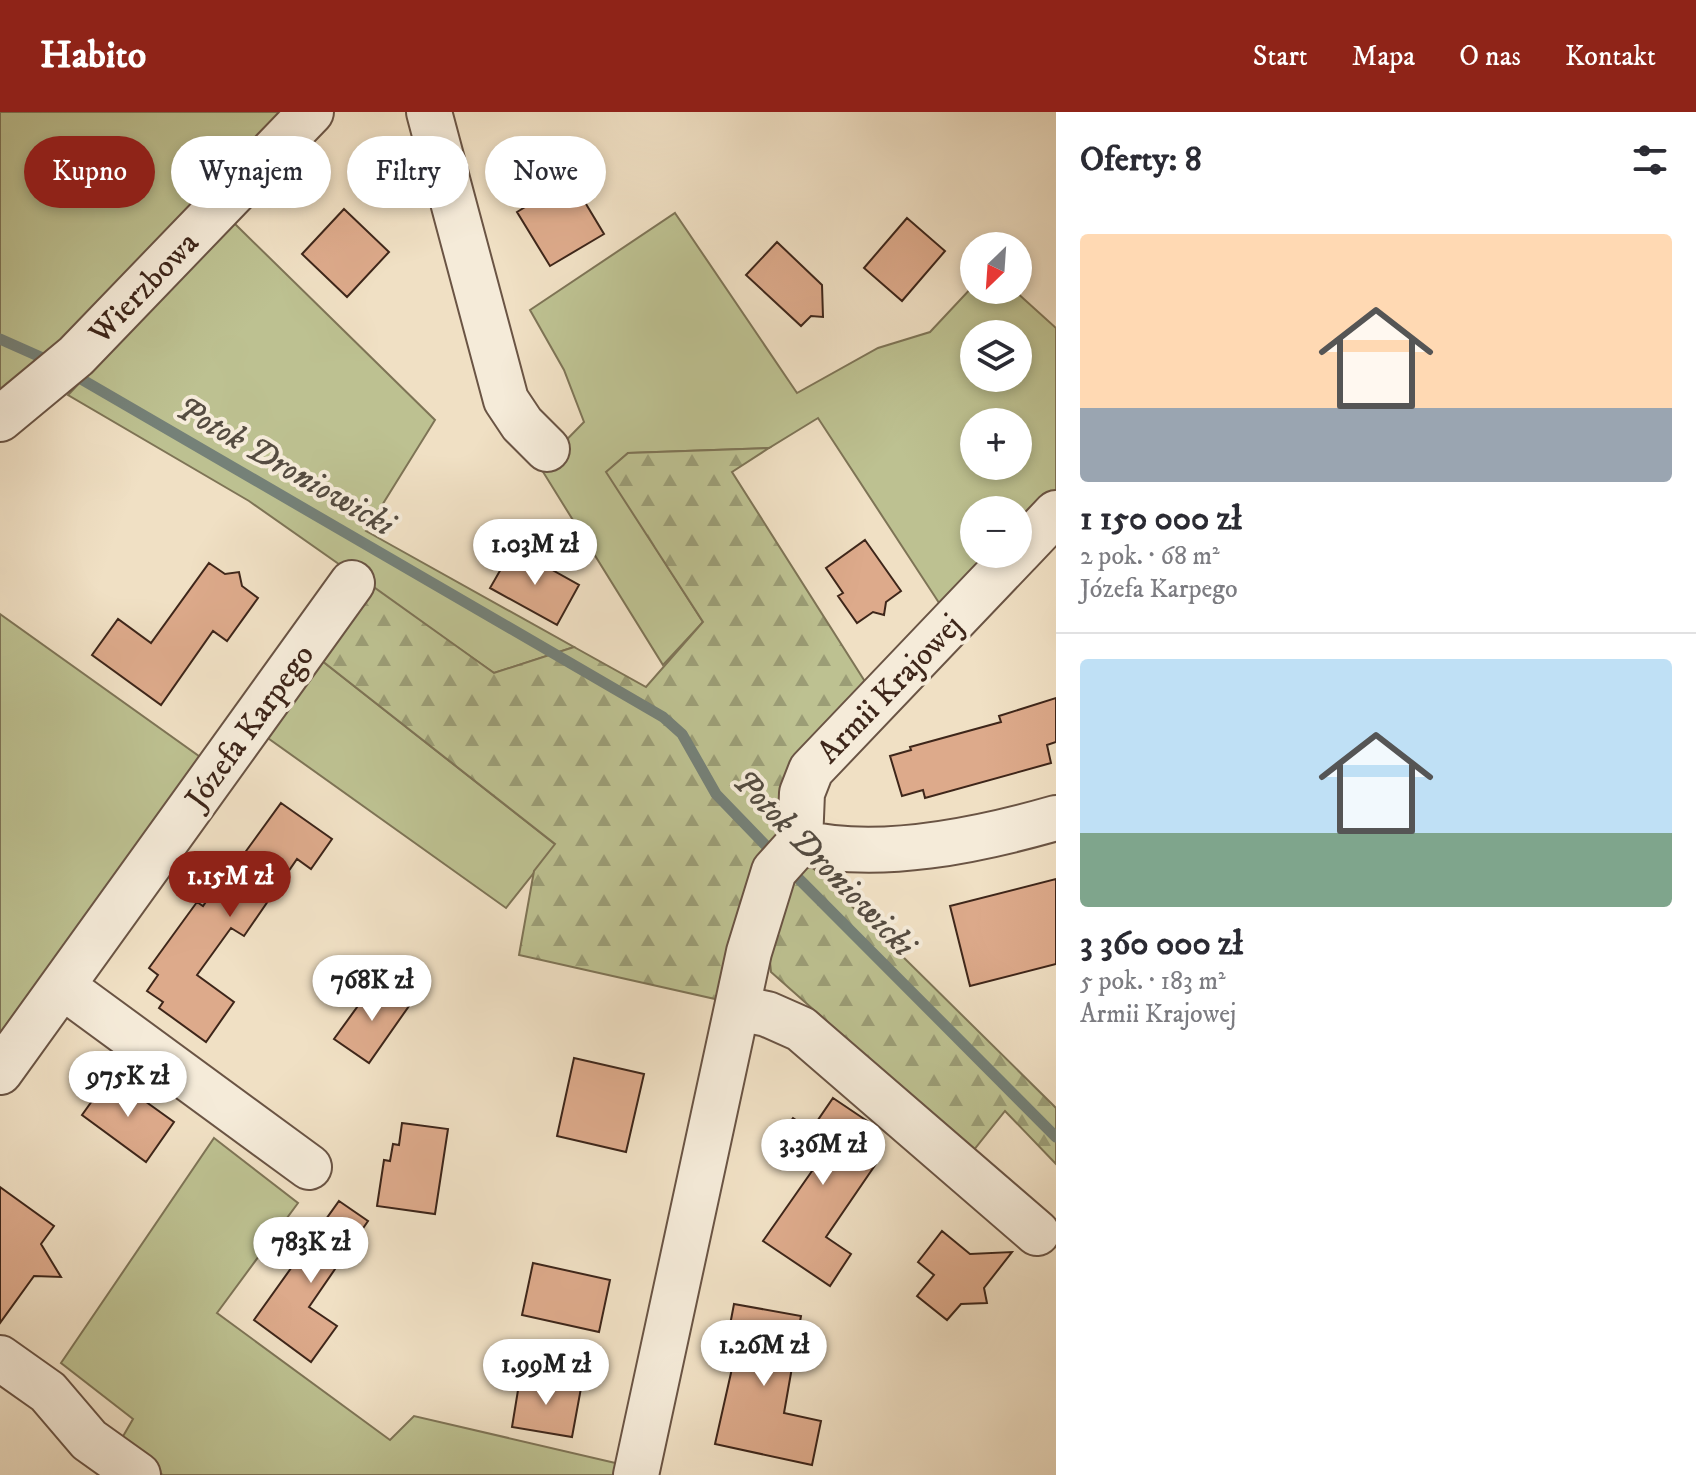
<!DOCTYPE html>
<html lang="pl">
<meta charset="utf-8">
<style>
body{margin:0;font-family:"IM FELL DW Pica",serif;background:#f2f2f3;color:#2b2b33;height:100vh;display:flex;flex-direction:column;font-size:30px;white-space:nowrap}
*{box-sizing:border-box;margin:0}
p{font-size:26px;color:#7c7c81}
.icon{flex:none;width:44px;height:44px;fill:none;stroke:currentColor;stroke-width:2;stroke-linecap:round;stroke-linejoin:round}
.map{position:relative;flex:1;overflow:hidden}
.details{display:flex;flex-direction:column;background:#fff;width:640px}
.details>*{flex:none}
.top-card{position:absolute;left:24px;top:24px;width:760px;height:72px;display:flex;gap:16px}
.needle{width:52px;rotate:205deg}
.tools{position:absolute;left:960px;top:120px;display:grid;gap:16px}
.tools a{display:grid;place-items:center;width:72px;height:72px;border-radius:50%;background:#fff;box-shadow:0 4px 12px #0003;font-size:40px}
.price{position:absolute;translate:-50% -68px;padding:0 18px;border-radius:28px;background:#fff;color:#222;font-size:26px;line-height:52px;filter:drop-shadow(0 2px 4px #0008)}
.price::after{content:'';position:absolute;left:50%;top:48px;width:24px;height:18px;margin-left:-12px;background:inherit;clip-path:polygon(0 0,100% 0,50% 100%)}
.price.current{background:#8f2418;color:#fff}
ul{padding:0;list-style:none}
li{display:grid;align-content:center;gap:16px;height:424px;padding:0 24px}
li+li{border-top:2px solid #e1e1e2}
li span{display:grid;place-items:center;height:248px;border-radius:8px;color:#555}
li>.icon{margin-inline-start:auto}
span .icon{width:144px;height:144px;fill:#fffc;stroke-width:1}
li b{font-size:34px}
h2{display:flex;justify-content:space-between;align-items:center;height:96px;padding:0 24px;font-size:34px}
.pill{padding:0 28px;border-radius:36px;background:#fff;box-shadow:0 4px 12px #0003;font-size:28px;line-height:72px}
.pill.current{background:#8f2418;color:#fff}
header{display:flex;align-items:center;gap:48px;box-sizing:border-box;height:112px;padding:0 40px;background:#8f2418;color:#fff}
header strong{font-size:38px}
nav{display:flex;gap:44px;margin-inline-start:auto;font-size:28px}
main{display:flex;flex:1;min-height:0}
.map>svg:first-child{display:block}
</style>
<header>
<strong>Habito</strong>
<nav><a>Start</a><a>Mapa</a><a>O nas</a><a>Kontakt</a></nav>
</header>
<main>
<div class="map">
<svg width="1056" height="1363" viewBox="0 0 1056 1363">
<defs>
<pattern id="forest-firs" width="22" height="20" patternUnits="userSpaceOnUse" patternTransform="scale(2)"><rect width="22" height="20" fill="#bdc191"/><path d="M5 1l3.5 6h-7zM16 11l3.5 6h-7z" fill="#9b9d76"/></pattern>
</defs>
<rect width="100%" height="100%" fill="#f0e0c4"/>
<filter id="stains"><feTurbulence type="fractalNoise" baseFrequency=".0025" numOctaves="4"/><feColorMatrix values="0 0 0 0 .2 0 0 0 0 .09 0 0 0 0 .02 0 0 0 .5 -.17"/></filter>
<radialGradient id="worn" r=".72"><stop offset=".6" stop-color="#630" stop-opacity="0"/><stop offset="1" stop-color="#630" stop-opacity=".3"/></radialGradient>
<!-- green -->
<path fill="#bdc191" stroke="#7e7456" stroke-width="2" fill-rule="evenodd" d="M 0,0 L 292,0 L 0,288 Z
M 675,101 L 797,281 L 878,236 L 930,220 L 974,173 L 974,178 L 1014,178 L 1056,216 L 1056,383 L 1018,423 L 1018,398 L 974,398 L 974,442 L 1000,442 L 945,500 L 818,306 L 769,336 L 628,341 L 607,360 L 703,510 L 663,553 L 540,355 L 584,310 L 564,258 L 530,198 ZM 974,222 L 1018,222 L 1018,266 L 974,266 ZM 974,310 L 1018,310 L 1018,354 L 974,354 Z
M 232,109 L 435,308 L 366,419 L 574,535 L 494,561 L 249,389 L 68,283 Z
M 0,502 L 203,647 L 0,921 Z
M 321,548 L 556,733 L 506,796 L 265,624 Z
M 214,1026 L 298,1091 L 217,1201 L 390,1328 L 414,1304 L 624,1353 L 621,1363 L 163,1363 L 118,1333 L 133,1307 L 61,1251 Z"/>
<!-- forest -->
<path fill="url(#forest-firs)" stroke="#7e7456" stroke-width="2" d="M 769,336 L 732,360 L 871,579 L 780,733 L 724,889 L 519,843 L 534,759 L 555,732 L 321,548 L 375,476 L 494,561 L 574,535 L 646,575 L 703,510 L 606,360 L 628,341 Z
M 808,751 L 1056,996 L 1056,1052 L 1005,999 L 973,1039 L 771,860 C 765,813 774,785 808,751 Z"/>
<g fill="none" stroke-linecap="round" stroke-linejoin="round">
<!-- stream -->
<path stroke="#758178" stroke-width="11" d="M 0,227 L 54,251
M 69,260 L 663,605 L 682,622 L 716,682 L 775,743
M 787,755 L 1056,1025"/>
</g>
<!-- building -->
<path fill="#ddaa8b" stroke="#3e261a" stroke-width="2" d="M 571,67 L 604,122 L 550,154 L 517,100 Z
M 344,97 L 389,140 L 347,185 L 302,142 Z
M 907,106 L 945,139 L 902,189 L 864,156 Z
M 777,130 L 822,173 L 823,205 L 811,204 L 801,214 L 746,163 Z
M 865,428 L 901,479 L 886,490 L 884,503 L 873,500 L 857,511 L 838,484 L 843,481 L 826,456 Z
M 513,436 L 579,473 L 557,513 L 490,476 Z
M 209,451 L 225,462 L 239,460 L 242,474 L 258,486 L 227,529 L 213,519 L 161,593 L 92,543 L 118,507 L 151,531 Z
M 1056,586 L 1056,630 L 1047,633 L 1051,651 L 925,686 L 923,678 L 902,684 L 890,644 L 911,638 L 910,635 L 1001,610 L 999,604 Z
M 281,691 L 332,727 L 311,757 L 297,747 L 244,824 L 231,816 L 197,863 L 234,890 L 206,930 L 159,896 L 163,890 L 147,879 L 158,863 L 149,856 L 197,790 L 203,794 L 230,755 L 233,757 Z
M 1056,767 L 1056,852 L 970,874 L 950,794 Z
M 398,874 L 399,888 L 409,894 L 369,951 L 334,927 L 368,880 Z
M 574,946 L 644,962 L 626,1040 L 557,1024 Z
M 110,964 L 174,1010 L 146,1050 L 82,1003 Z
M 833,986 L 876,1015 L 865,1032 L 882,1043 L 826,1125 L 851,1142 L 830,1174 L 763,1129 L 812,1059 L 774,1033 L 793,1006 L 811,1018 Z
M 402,1011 L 448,1017 L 435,1102 L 377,1094 L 384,1048 L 390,1049 L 393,1032 L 399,1033 Z
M 0,1075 L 54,1114 L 41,1132 L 61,1165 L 34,1164 L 0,1211 Z
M 339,1089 L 368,1109 L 309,1195 L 337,1214 L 311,1250 L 254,1208 Z
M 942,1119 L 970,1142 L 1012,1140 L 984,1176 L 987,1191 L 961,1192 L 947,1208 L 917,1184 L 934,1163 L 918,1150 Z
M 533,1151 L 610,1168 L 599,1220 L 522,1203 Z
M 734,1192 L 801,1204 L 784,1301 L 821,1309 L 812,1353 L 715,1332 L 733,1252 L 723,1250 Z
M 520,1266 L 581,1276 L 572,1325 L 512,1315 Z"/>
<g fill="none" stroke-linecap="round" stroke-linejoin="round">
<defs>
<path id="minor" d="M 429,0 L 506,288 L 522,312 L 547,337
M 0,307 L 76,244 L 311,0
M 1018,441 L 1056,401
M 800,730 C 878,750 979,728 1056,706
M 62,874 L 309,1055
M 737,896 L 767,902 L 801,917 L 1037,1121
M 0,960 L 352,471
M 0,1246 L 48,1280 L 89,1328 L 138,1363
M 636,1363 L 749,840 L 774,759 L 800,730 L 802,681 L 811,658 L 1017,442"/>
</defs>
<!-- minor casing -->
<use href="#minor" stroke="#6a5444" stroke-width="48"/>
<!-- minor -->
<use href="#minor" stroke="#f5ebd9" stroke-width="44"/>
</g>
<g text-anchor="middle" stroke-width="8" stroke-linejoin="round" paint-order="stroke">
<!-- street labels -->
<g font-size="32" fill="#3e261a" stroke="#f5ebd9">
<text transform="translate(143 175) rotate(-46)" y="11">Wierzbowa</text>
<text transform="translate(889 576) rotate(-46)" y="11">Armii Krajowej</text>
<text transform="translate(249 614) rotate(-54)" y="11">Józefa Karpego</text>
</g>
<!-- water labels -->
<g font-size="34" font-style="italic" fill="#554c41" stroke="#f5ebd9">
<text transform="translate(286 353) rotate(30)" y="12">Potok Droniowicki</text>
<text transform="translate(825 750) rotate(46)" y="12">Potok Droniowicki</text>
</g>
</g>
<rect width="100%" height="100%" filter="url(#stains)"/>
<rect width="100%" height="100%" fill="url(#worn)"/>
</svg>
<div class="tools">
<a><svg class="needle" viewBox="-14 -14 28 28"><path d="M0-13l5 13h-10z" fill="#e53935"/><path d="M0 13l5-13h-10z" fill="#7c7c81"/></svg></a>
<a><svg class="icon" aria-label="layers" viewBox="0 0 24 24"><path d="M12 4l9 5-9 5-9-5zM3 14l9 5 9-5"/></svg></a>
<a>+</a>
<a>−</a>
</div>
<b class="price" style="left:535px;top:475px">1.03M zł</b>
<b class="price current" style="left:230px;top:807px">1.15M zł</b>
<b class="price" style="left:372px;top:911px">768K zł</b>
<b class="price" style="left:128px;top:1007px">975K zł</b>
<b class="price" style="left:823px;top:1075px">3.36M zł</b>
<b class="price" style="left:311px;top:1173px">783K zł</b>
<b class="price" style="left:764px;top:1276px">1.26M zł</b>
<b class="price" style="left:546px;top:1295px">1.99M zł</b>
<div class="top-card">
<a class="pill current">Kupno</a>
<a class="pill">Wynajem</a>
<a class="pill">Filtry</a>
<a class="pill">Nowe</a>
</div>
</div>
<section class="details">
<h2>Oferty: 8<svg class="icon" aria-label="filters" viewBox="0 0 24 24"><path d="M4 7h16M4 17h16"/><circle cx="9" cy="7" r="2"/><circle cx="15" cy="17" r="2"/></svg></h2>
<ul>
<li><span style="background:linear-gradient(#ffd9b3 70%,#9aa5b1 0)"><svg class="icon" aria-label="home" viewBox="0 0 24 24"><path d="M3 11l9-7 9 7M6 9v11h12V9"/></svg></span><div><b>1 150 000 zł</b><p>2 pok. · 68 m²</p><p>Józefa Karpego</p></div></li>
<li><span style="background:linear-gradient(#bfe0f5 70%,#7fa58c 0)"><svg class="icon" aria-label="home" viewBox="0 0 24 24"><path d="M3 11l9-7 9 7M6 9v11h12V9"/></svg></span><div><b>3 360 000 zł</b><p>5 pok. · 183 m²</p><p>Armii Krajowej</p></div></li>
</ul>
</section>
</main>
